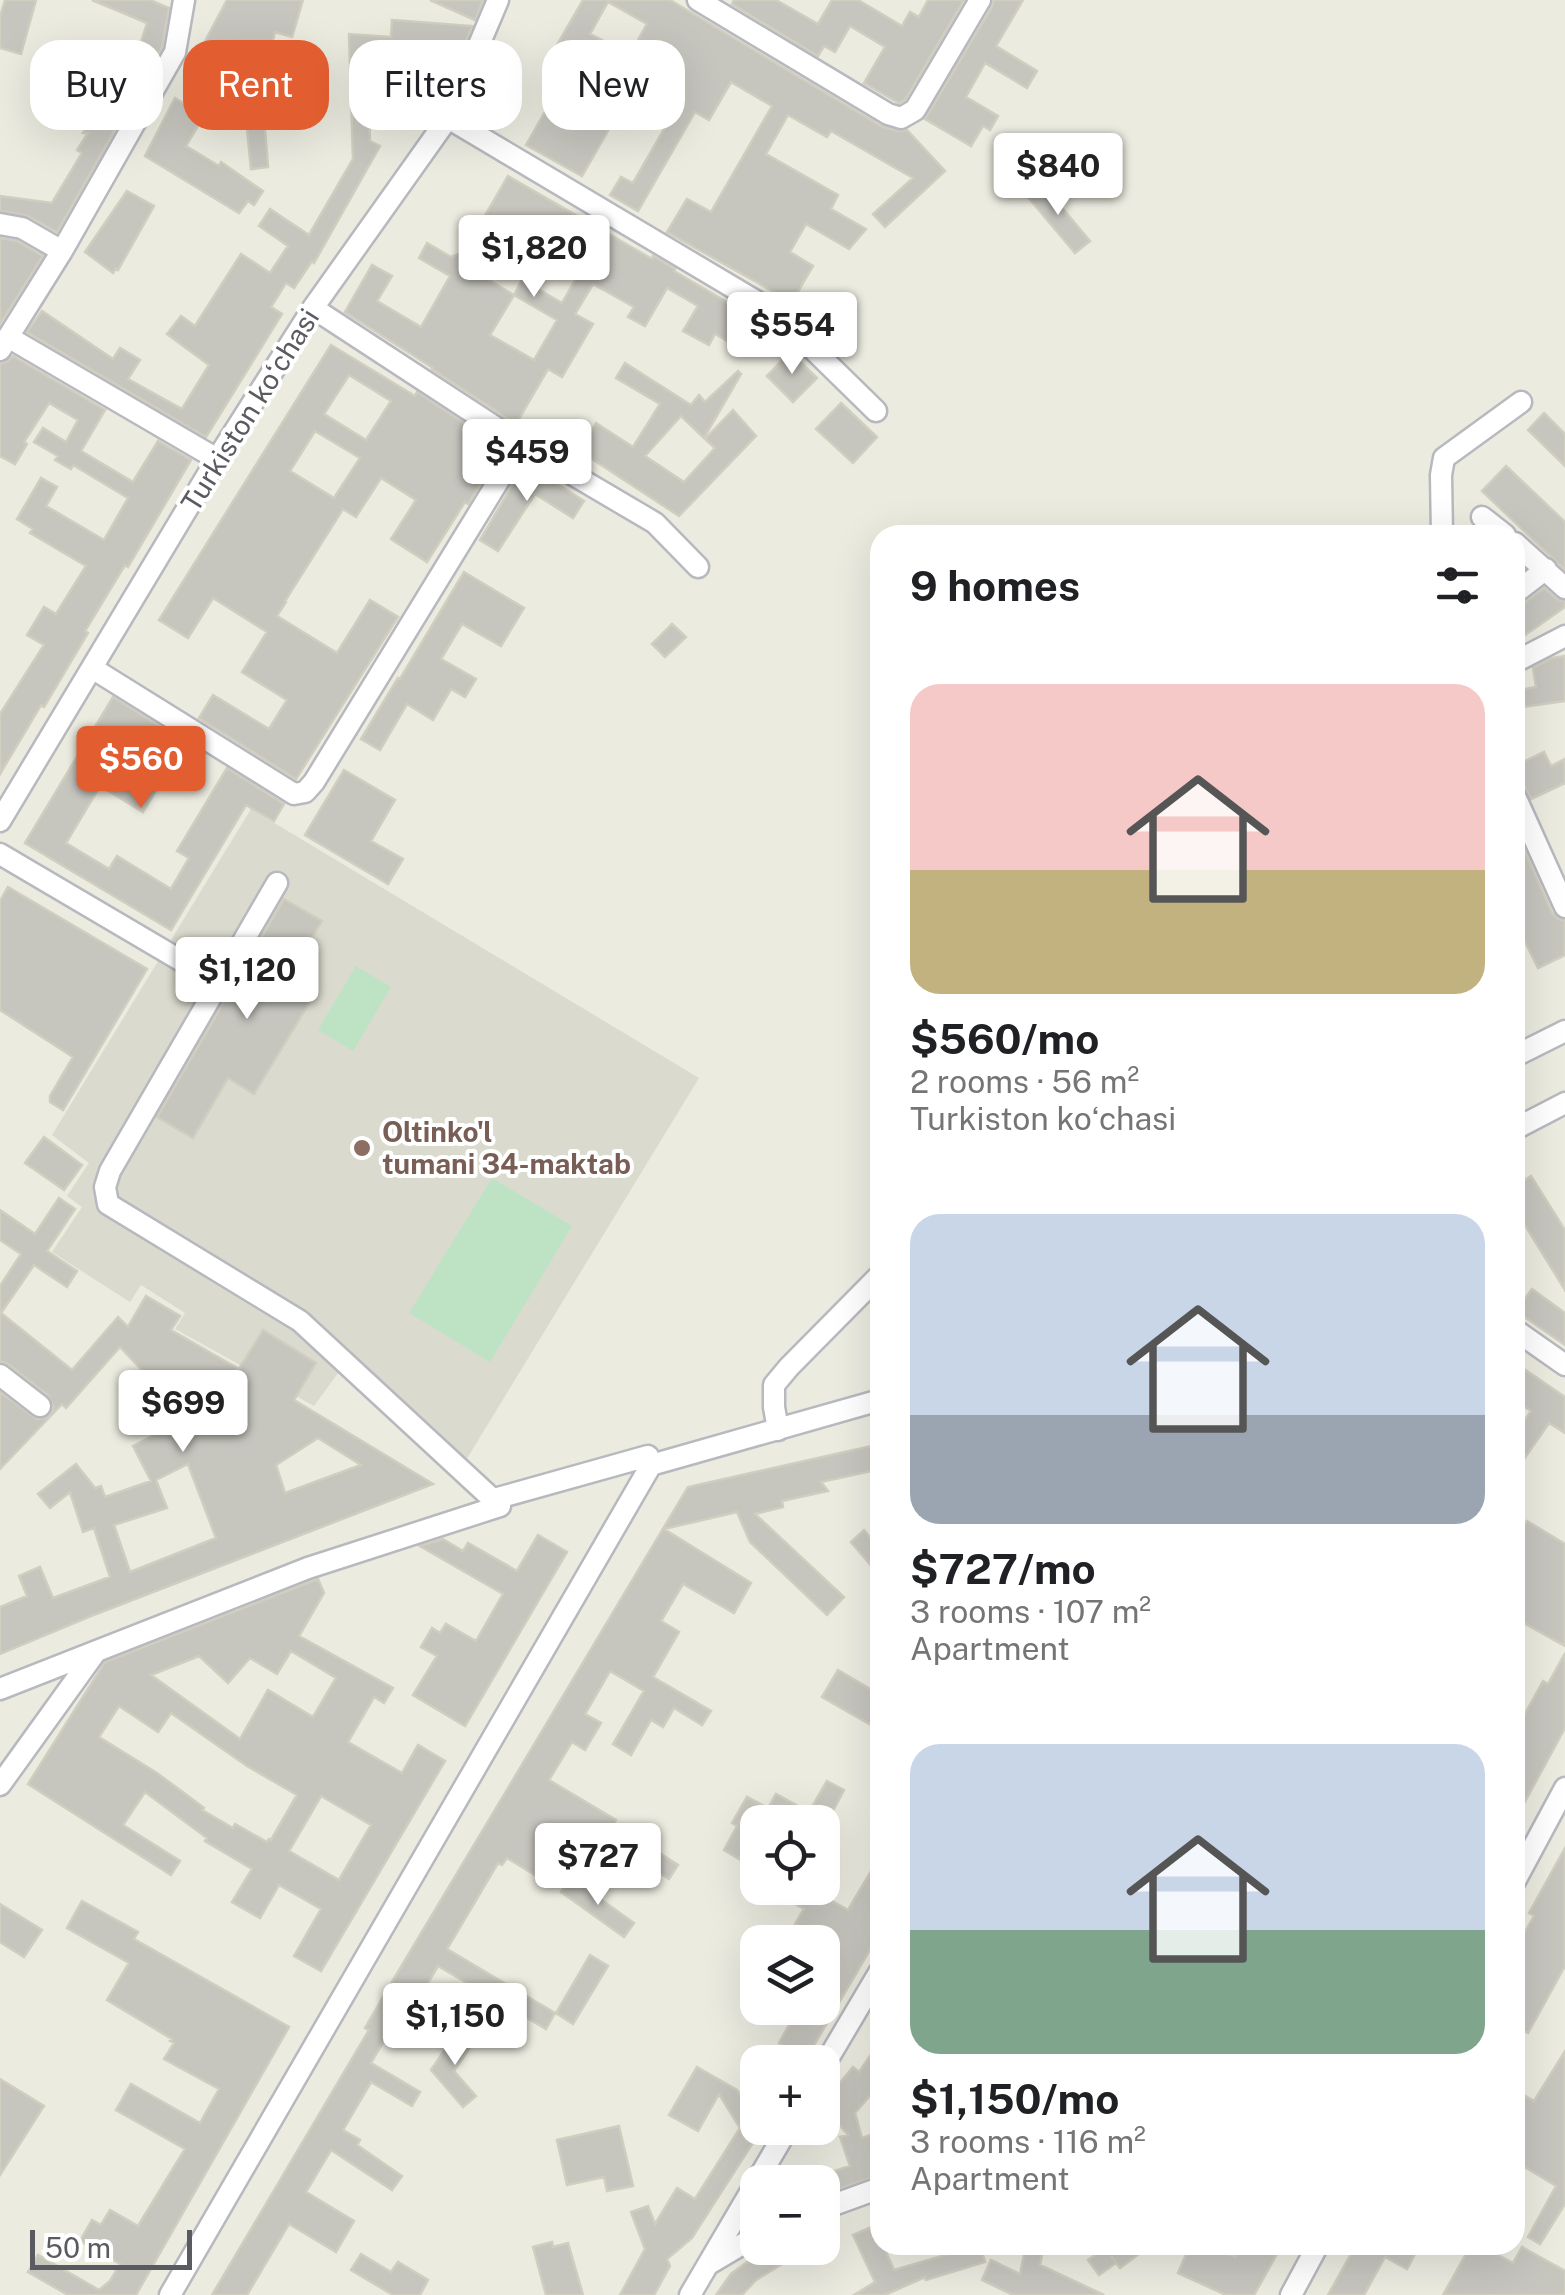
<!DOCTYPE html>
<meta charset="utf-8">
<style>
body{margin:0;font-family:"Public Sans",sans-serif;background:#f2f2f2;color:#202124;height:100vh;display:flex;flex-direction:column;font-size:38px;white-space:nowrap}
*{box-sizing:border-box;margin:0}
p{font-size:32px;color:#757577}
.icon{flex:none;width:55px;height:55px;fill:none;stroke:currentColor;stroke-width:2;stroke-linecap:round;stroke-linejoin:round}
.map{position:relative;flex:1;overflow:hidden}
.panel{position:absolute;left:870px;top:525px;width:655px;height:1730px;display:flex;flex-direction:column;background:#fff;border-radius:30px;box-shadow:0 10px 40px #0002}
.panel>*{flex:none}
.guide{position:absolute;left:30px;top:40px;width:690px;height:90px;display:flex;gap:20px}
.fabs{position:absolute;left:740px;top:1805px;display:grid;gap:20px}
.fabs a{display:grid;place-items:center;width:100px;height:100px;border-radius:20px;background:#fff;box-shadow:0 10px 40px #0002;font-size:50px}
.scale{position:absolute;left:30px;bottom:25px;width:162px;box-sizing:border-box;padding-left:10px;border:5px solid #595b61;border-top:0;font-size:28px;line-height:35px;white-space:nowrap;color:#595b61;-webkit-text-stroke:8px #fff;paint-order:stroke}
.price{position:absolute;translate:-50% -85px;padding:0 22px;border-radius:10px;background:#fff;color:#222;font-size:32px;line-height:65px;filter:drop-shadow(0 2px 5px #0008)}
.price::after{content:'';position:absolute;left:50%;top:60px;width:30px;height:22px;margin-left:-15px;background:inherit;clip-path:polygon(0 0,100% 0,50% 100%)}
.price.on{background:#e25d30;color:#fff}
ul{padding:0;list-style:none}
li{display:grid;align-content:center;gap:20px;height:530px;padding:0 40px}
li span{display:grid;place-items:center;height:310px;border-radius:30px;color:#555}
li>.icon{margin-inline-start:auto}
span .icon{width:180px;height:180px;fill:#fffc;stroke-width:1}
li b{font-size:42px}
h2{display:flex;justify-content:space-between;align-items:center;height:120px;padding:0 40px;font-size:42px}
.chip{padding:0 35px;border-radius:30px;background:#fff;box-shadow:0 10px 40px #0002;font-size:35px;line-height:90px}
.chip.on{background:#e25d30;color:#fff}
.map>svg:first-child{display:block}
</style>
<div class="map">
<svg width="1565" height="2295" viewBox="0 0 1565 2295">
<rect width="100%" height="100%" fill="#ecebe0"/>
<!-- education -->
<path fill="#dbdace" d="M 251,809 L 699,1078 L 463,1465 L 346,1362 L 314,1406 L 175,1329 L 185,1313 L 141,1285 L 130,1302 L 52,1252 L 82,1207 L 67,1196 L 89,1163 L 52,1135 Z"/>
<!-- grass -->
<path fill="#bde3c4" d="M 356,966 L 391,987 L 353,1051 L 318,1030 Z
M 492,1178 L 572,1226 L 490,1362 L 409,1313 Z"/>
<!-- building -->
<path fill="#c6c5be" stroke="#d0cebf" stroke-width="2.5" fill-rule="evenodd" d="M 5,0 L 36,0 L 21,54 L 0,48 L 0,17 Z
M 92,0 L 150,0 L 169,8 L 162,47 L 57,232 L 28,216 L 0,211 L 0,196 L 52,203 L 82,153 L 77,150 L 88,133 L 83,133 L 125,55 L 128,54 L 136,58 L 147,23 Z
M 227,0 L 303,0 L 292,37 L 275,32 L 270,52 L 265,90 L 237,87 L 240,64 L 202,47 Z
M 430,0 L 483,0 L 475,20 Z
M 583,0 L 670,0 L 881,126 L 898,131 L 907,130 L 945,171 L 885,227 L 873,214 L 913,178 L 831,131 L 827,137 L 788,115 L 766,154 L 838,195 L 831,209 L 866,229 L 849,249 L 806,224 L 790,252 L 813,266 L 792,302 L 667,232 L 687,199 L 711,212 L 772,106 L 731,82 L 709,120 L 695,112 L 638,211 L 610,195 L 621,177 L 633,183 L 666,126 L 624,103 L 582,176 L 526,145 L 577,56 L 557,45 ZM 608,2 L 647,24 L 630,54 L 590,34 Z
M 734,0 L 776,0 L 818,24 L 832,0 L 858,0 L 902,26 L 910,12 L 919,17 L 928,0 L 964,0 L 905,100 L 899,103 L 864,83 L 885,47 L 850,26 L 835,52 L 824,46 L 818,56 L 732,4 Z
M 994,0 L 1023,0 L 996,46 L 1037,71 L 1027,88 L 985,63 L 966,97 L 998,116 L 990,130 L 983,126 L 971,146 L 925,119 L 992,7 Z
M 392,20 L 472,26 L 465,43 L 459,41 L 459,58 L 453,71 L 426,70 L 426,61 L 367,58 L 370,141 L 380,146 L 314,263 L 312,261 L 294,288 L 286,283 L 271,307 L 282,314 L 206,437 L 27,332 L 42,311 L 113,359 L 120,348 L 140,360 L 128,379 L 182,409 L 209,365 L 167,334 L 181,316 L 195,326 L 241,254 L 270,273 L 288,246 L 259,226 L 270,209 L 309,235 L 353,159 L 349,34 L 391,37 Z
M 175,98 L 204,116 L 186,146 L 219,166 L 221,162 L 263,191 L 254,205 L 248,201 L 239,213 L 145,156 Z
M 264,117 L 268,167 L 251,169 L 246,119 Z
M 508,176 L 652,259 L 653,256 L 675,269 L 674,271 L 768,326 L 752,355 L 715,334 L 709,345 L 683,331 L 698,306 L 667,288 L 645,326 L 628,317 L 634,307 L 593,284 L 575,314 L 593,324 L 562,377 L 548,369 L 516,424 L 432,369 L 433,368 L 345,312 L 372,265 L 392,276 L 377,301 L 421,327 L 450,276 L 419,258 L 427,243 L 451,257 L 464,252 ZM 495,238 L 534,260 L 545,241 L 580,261 L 573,272 L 578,275 L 562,303 L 522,280 L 514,295 L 475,272 ZM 514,295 L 557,320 L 534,360 L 490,335 Z
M 1042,184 L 1090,241 L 1075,253 L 1027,196 Z
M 127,191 L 154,206 L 118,270 L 116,268 L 113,273 L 85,252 Z
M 0,238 L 17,241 L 43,256 L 0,324 Z
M 331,345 L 415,396 L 417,392 L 502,448 L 468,504 L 465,502 L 427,562 L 391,539 L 416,500 L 381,478 L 356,517 L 343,509 L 285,601 L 286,602 L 277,616 L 337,653 L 370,600 L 398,617 L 296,779 L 199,718 L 213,695 L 269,729 L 287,700 L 242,672 L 267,632 L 213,598 L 188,638 L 159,620 ZM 349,375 L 391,401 L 366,440 L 324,414 ZM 315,431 L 360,458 L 334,498 L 290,471 Z
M 790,352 L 817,378 L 793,402 L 767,376 Z
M 13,356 L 105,410 L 81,451 L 133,482 L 158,441 L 191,460 L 128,567 L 125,565 L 85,631 L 88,633 L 44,707 L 41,705 L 0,774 L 0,714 L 44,645 L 27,635 L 44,607 L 56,614 L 86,566 L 30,533 L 33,529 L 17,519 L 41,478 L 57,487 L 46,506 L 104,540 L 128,498 L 73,465 L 71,469 L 55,460 L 58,456 L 34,442 L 43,428 L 66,442 L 78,420 L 49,403 L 24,442 L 27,444 L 15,464 L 0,456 L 0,364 L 7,362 Z
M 625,363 L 691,405 L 699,395 L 705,402 L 738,371 L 741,374 L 704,438 L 681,416 L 645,456 L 684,482 L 715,448 L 705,439 L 733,410 L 756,436 L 679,516 L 580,451 L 596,423 L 633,447 L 660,404 L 616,378 Z
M 841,403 L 877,437 L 853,463 L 816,429 Z
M 1544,413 L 1565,434 L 1565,466 L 1528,430 Z
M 525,464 L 584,501 L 573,518 L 535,494 L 498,551 L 480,540 Z
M 1506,466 L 1565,522 L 1565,570 L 1482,491 Z
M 464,572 L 524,608 L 501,646 L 462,624 L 441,659 L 476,679 L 465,697 L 451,689 L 433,720 L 407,704 L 380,750 L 361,739 L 398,678 L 400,679 Z
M 1544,588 L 1557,599 L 1565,601 L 1565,607 L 1515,642 L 1515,607 L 1523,604 Z
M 672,624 L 686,637 L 665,657 L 652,644 Z
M 1565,656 L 1565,701 L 1515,708 L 1515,691 L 1536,687 L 1533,668 L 1552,658 Z
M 113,697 L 185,742 L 143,812 L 100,786 L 66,843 L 109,869 L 117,856 L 171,889 L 189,858 L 177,851 L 227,768 L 284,804 L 274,821 L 246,805 L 171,930 L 25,843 ZM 117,736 L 154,758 L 136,787 L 100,765 Z
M 1544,752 L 1551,766 L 1565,759 L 1565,783 L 1531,799 L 1524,786 L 1515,782 L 1515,766 Z
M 344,770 L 395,800 L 371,841 L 403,859 L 388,884 L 305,835 Z
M 1515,829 L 1552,913 L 1558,919 L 1565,921 L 1565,955 L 1538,968 L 1515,921 Z
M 8,887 L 147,969 L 63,1110 L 50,1102 L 50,1096 L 73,1057 L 0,1010 L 0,901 Z
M 284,899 L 322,921 L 287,980 L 314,995 L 254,1094 L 228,1078 L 193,1138 L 157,1117 Z
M 44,1137 L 82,1165 L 64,1190 L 25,1163 Z
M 1531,1176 L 1565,1230 L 1565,1290 L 1515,1209 L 1515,1186 Z
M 59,1198 L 75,1209 L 47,1251 L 77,1271 L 67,1287 L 34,1265 L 1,1313 L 72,1370 L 118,1317 L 128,1327 L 146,1296 L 180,1316 L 171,1330 L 239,1369 L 263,1330 L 316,1363 L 294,1400 L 433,1484 L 91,1616 L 0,1654 L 0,1607 L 27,1596 L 19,1576 L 40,1567 L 53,1598 L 110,1577 L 94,1528 L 83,1532 L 70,1492 L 50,1508 L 38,1494 L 76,1464 L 95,1488 L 101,1486 L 105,1497 L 151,1481 L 133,1446 L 187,1418 L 120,1347 L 66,1408 L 62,1404 L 0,1469 L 0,1392 L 37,1419 L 46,1418 L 51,1414 L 54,1407 L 48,1395 L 8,1364 L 0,1361 L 0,1286 L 21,1254 L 0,1240 L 0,1210 L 35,1234 ZM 318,1438 L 361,1465 L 285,1493 L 276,1465 ZM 188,1464 L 216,1538 L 130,1572 L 114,1525 L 167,1508 L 156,1480 Z
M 1532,1289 L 1565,1313 L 1565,1345 L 1516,1311 Z
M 1515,1363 L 1565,1397 L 1565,1433 L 1549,1423 L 1515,1472 L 1515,1435 L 1531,1411 L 1515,1400 Z
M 880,1444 L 880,1469 L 821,1482 L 828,1491 L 782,1501 L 783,1507 L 755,1514 L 844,1597 L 827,1615 L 750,1542 L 737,1512 L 664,1529 L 751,1583 L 734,1613 L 683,1584 L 661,1621 L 679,1632 L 653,1677 L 711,1711 L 702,1725 L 674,1708 L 663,1727 L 651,1720 L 631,1755 L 613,1744 L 644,1691 L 610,1671 L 585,1714 L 601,1723 L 585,1750 L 572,1742 L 549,1780 L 616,1820 L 614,1824 L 678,1865 L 669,1879 L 606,1838 L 583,1876 L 547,1854 L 535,1875 L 507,1858 L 502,1865 L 498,1863 L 447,1949 L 555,2013 L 546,2029 L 438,1966 L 413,2008 L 422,2013 L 410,2035 L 393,2025 L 371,2063 L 420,2092 L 412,2106 L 371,2082 L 343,2130 L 360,2140 L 357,2145 L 402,2176 L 392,2190 L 331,2150 L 306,2192 L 354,2221 L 336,2252 L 289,2224 L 247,2295 L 212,2295 L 369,2030 L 365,2028 L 386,1992 L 688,1487 Z
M 1527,1521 L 1565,1544 L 1565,1646 L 1515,1618 L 1515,1539 Z
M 864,1530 L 880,1549 L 880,1576 L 851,1542 Z
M 538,1535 L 567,1552 L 465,1726 L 413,1695 L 437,1656 L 421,1647 L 432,1628 L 440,1633 L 446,1624 L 476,1641 L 503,1594 L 420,1546 L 443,1539 L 463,1551 L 468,1543 L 517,1571 Z
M 318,1579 L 324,1593 L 299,1636 L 393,1688 L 384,1703 L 374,1697 L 348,1742 L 402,1773 L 418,1745 L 445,1761 L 321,1971 L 294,1956 L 321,1909 L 279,1885 L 260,1918 L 232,1902 L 252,1869 L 205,1841 L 207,1838 L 145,1792 L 123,1825 L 180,1861 L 171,1875 L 28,1784 L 105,1662 ZM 291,1651 L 336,1678 L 313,1717 L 268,1690 L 240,1739 L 151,1675 L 199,1656 L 228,1683 L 250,1658 L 277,1674 ZM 119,1706 L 158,1732 L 171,1713 L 247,1766 L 297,1795 L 271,1840 L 269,1839 L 267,1842 L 235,1824 L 233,1828 L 202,1810 L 204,1808 L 157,1773 L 99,1737 ZM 321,1796 L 371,1825 L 339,1880 L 289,1851 Z
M 1565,1653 L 1565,1728 L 1515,1820 L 1515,1732 L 1543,1681 L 1548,1684 Z
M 838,1670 L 877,1693 L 872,1701 L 880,1705 L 880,1730 L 822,1697 Z
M 827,1781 L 844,1790 L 827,1822 L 793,1822 L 768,1808 L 760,1822 L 758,1822 L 758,1827 L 739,1859 L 724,1850 L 737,1826 L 732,1823 L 747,1797 L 768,1808 L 776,1794 L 809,1812 Z
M 1565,1848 L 1565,1966 L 1528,2033 L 1515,2027 L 1515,1950 L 1534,1916 L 1529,1913 Z
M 880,1856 L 880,1933 L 804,2062 L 778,2062 L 787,2048 L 779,2043 L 789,2025 L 761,2008 L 822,2008 L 822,1978 L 839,1949 L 795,1924 L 804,1909 L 797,1905 L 809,1888 L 848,1910 Z
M 571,1878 L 634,1923 L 624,1937 L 561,1892 Z
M 82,1901 L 138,1932 L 134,1939 L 289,2027 L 136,2295 L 68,2295 L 28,2272 L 38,2255 L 99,2290 L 110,2281 L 120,2264 L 80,2241 L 92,2220 L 101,2225 L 110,2210 L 138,2226 L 185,2149 L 116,2110 L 131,2084 L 200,2123 L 219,2089 L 164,2059 L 174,2043 L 170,2041 L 172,2039 L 107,2000 L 129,1963 L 67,1928 Z
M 0,1904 L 42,1930 L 24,1957 L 0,1942 Z
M 590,1955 L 608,1966 L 573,2024 L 556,2013 Z
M 459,2029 L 475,2040 L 454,2071 L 476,2096 L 463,2107 L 431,2070 Z
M 880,2041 L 880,2084 L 855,2113 L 862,2138 L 880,2132 L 880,2175 L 825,2193 L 819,2176 L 850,2166 L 840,2137 L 848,2135 L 822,2105 L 822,2098 L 838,2085 L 853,2067 L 859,2072 Z
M 1565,2051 L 1565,2204 L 1540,2244 L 1528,2237 L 1556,2186 L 1515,2161 L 1515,2090 L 1534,2101 Z
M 697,2067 L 737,2090 L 758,2123 L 758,2135 L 692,2238 L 667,2259 L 670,2266 L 654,2295 L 620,2295 L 645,2249 L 631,2212 L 648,2206 L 655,2224 L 677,2188 L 695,2199 L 740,2128 L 719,2094 L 698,2131 L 669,2115 Z
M 0,2079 L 44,2106 L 0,2175 Z
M 619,2126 L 633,2186 L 607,2191 L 604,2177 L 567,2185 L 557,2140 Z
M 874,2226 L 880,2245 L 883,2245 L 894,2270 L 949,2254 L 946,2245 L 980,2245 L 985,2262 L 926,2280 L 925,2277 L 885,2295 L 854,2295 L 875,2282 L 853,2235 Z
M 552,2242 L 553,2247 L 568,2243 L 583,2295 L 546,2295 L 533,2247 Z
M 1026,2245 L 1044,2245 L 1040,2265 L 1104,2295 L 1013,2295 L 982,2280 L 991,2260 L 1020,2274 Z
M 1121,2245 L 1151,2245 L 1120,2268 L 1111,2256 L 1116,2263 L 1099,2275 L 1088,2260 L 1106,2247 L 1110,2253 Z
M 1190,2245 L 1208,2245 L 1235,2257 L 1242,2245 L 1282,2245 L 1254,2295 L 1226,2295 L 1178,2273 Z
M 1356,2245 L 1398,2245 L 1415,2254 L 1407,2269 L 1385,2257 L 1364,2295 L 1328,2295 Z
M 1471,2245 L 1480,2245 L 1513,2263 L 1522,2247 L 1565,2271 L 1565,2295 L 1443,2295 Z
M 766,2248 L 808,2248 L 756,2280 L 742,2295 L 716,2295 L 731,2274 Z
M 361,2254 L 391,2272 L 398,2262 L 428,2280 L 420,2295 L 393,2295 L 351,2270 Z"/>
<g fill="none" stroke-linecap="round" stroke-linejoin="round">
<defs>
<path id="minor" d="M 698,0 L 888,114 L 901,118 L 915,110 L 980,0
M 448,118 L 776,313 L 876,411
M 0,224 L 22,228 L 62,251
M 313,308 L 521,444 L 655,523 L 698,567
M 8,337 L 217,459
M 0,350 L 62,251 L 175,52 L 184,0
M 1482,517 L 1505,535
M 1442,535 L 1441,475 L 1444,458 L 1521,402
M 1515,543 L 1565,588
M 1515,593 L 1546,569
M 1515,662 L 1565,636
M 92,668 L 294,794 L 305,792 L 314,782 L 521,444
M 1515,796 L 1565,907
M 0,821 L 217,459 L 313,308 L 448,118 L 498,0
M 0,854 L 219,983
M 277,883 L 110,1171 L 105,1187 L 108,1204 L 300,1321 L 500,1506
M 1515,1056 L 1565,1031
M 1515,1129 L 1565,1103
M 1515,1330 L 1565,1365
M 0,1375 L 40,1406
M 778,1430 L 774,1407 L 774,1385 L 789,1367 L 880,1275
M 0,1689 L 308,1568 L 500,1506 L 498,1498 L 648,1456 L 651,1465 L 880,1400
M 0,1785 L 95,1653
M 1515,1881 L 1565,1788
M 822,2069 L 880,1971
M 822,2209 L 880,2188
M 709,2264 L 758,2235
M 170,2295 L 651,1465
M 690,2295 L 788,2128
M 1291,2295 L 1318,2245"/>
</defs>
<!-- minor casing -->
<use href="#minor" stroke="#b8b9bf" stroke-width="25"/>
<!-- minor -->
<use href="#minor" stroke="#fff" stroke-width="20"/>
</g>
<!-- markers -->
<circle fill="#8d6e63" stroke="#fff" stroke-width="4" cx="362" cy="1148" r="10"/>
<g text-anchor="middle" stroke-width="8" stroke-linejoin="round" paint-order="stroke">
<!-- street labels -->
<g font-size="28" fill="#595b61" stroke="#fff">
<text transform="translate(250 410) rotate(-58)" y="10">Turkiston koʻchasi</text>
</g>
<!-- education labels -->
<g font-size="28" font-weight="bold" fill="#785e54" stroke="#fff" text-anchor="start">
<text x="382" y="1142">Oltinko'l<tspan x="382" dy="32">tumani 34-maktab</tspan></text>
</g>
</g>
</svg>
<div class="fabs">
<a><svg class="icon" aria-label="locate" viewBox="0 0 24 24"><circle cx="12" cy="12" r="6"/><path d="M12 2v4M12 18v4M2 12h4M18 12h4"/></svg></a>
<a><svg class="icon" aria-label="layers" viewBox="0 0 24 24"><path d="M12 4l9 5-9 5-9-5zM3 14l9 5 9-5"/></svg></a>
<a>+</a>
<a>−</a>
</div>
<div class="scale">50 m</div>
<b class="price" style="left:1058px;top:218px">$840</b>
<b class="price" style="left:534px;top:300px">$1,820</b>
<b class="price" style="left:792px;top:377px">$554</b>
<b class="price" style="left:527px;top:504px">$459</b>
<b class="price on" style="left:141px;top:811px">$560</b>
<b class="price" style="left:247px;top:1022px">$1,120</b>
<b class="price" style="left:183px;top:1455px">$699</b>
<b class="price" style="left:598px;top:1908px">$727</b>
<b class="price" style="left:455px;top:2068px">$1,150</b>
<div class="guide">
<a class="chip">Buy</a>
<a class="chip on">Rent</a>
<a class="chip">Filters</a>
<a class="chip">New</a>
</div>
<section class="panel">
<h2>9 homes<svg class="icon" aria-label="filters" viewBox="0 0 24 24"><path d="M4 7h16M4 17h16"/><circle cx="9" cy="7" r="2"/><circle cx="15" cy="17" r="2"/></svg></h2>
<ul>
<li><span style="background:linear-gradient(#f6c9c9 60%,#c2b280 0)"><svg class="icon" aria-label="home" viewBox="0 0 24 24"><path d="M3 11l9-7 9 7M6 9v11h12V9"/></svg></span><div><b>$560/mo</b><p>2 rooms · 56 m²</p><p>Turkiston koʻchasi</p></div></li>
<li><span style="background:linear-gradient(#c9d6e8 65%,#9aa5b1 0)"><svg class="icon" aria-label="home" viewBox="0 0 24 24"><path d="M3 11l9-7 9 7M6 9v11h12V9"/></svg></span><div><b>$727/mo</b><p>3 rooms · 107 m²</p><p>Apartment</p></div></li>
<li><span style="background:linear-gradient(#c9d6e8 60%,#7fa58c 0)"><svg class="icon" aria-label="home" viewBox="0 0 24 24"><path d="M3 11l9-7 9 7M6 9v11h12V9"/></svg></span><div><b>$1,150/mo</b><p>3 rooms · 116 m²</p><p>Apartment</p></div></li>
</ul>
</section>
</div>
